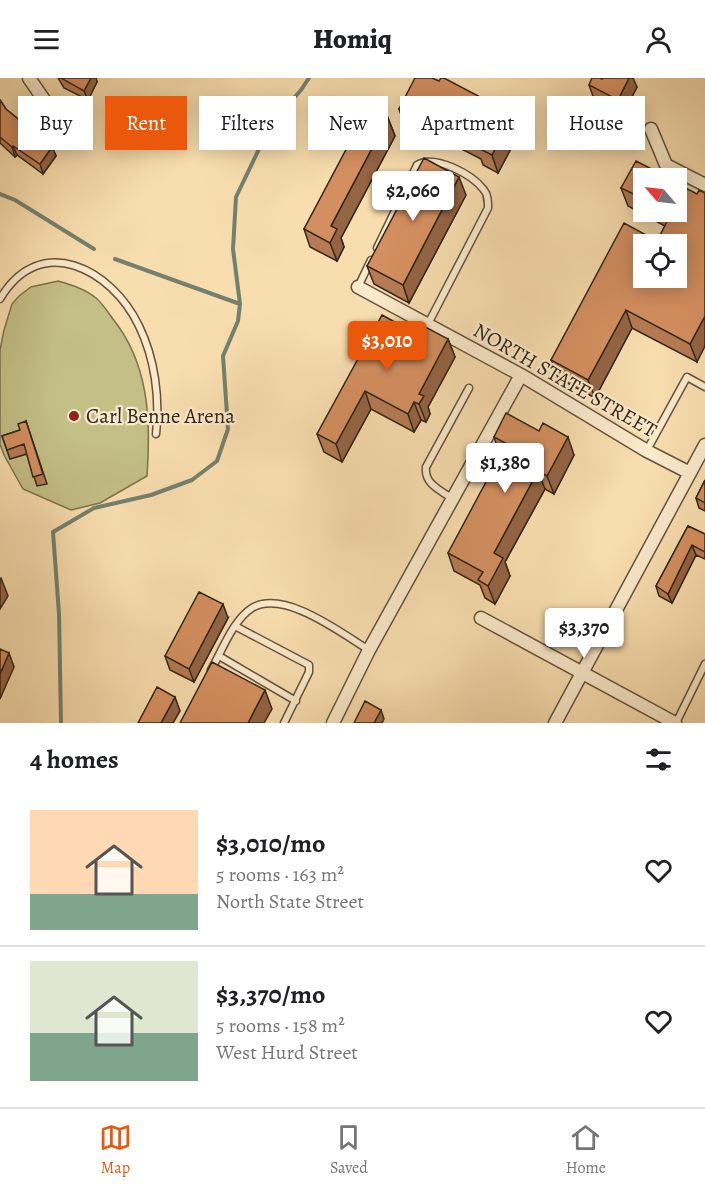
<!DOCTYPE html>
<meta charset="utf-8">
<style>
body{margin:0;font-family:Alegreya,serif;background:#f2f2f2;color:#202124;height:100vh;display:flex;flex-direction:column;font-size:22px;white-space:nowrap}
*{box-sizing:border-box;margin:0}
p{font-size:20px;color:#757577}
.icon{flex:none;width:33px;height:33px;fill:none;stroke:currentColor;stroke-width:2;stroke-linecap:round;stroke-linejoin:round}
.map{position:relative;height:645px;overflow:hidden}
.drawer{display:flex;flex-direction:column;background:#fff;flex:1}
.drawer>*{flex:none}
.guide{position:absolute;left:18px;top:18px;width:669px;height:54px;display:flex;gap:12px}
.needle{width:39px;rotate:298deg}
.fabs{position:absolute;left:633px;top:90px;display:grid;gap:12px}
.fabs a{display:grid;place-items:center;width:54px;height:54px;border-radius:0px;background:#fff;box-shadow:0 3px 15px #0003;font-size:30px}
.price{position:absolute;translate:-50% -51px;padding:0 14px;border-radius:6px;background:#fff;color:#222;font-size:20px;line-height:39px;filter:drop-shadow(0 2px 3px #0008)}
.price::after{content:'';position:absolute;left:50%;top:36px;width:18px;height:14px;margin-left:-9px;background:inherit;clip-path:polygon(0 0,100% 0,50% 100%)}
.price.selected{background:#ea580c;color:#fff}
ul{padding:0;list-style:none}
li{display:flex;align-items:center;gap:18px;height:150px;padding:0 30px}
li+li{border-top:2px solid #e0e0e0}
li span{display:grid;place-items:center;flex:none;width:168px;height:120px;border-radius:0px;color:#555}
li>.icon{margin-inline-start:auto}
span .icon{width:72px;height:72px;fill:#fffc;stroke-width:1}
li b{font-size:26px}
h2{display:flex;justify-content:space-between;align-items:center;height:72px;padding:0 30px;font-size:26px}
.tag{padding:0 21px;border-radius:0px;background:#fff;box-shadow:0 3px 15px #0003;font-size:21px;line-height:54px}
.tag.selected{background:#ea580c;color:#fff}
header{display:flex;justify-content:space-between;align-items:center;height:78px;padding:0 30px;background:#fff;font-size:27px;font-weight:800}
.tabs{display:flex;justify-content:space-around;align-items:center;height:84px;border-top:2px solid #e0e0e0;background:#fff;font-size:16px;color:#757577}
.tabs a{display:grid;justify-items:center;gap:3px}
.tabs .selected{color:#ea580c}
.map>svg:first-child{display:block}
</style>
<header><svg class="icon" aria-label="menu" viewBox="0 0 24 24"><path d="M4 6h16M4 12h16M4 18h16"/></svg>Homiq<svg class="icon" aria-label="person" viewBox="0 0 24 24"><circle cx="12" cy="8" r="4"/><path d="M4 21q1-7 8-7t8 7"/></svg></header>
<div class="map">
<svg width="705" height="645" viewBox="0 0 705 645">
<rect width="100%" height="100%" fill="#f8ddae"/>
<filter id="stains"><feTurbulence type="fractalNoise" baseFrequency=".00333" numOctaves="4"/><feColorMatrix values="0 0 0 0 .2 0 0 0 0 .09 0 0 0 0 .02 0 0 0 .5 -.17"/></filter>
<radialGradient id="worn" r=".72"><stop offset=".6" stop-color="#630" stop-opacity="0"/><stop offset="1" stop-color="#630" stop-opacity=".3"/></radialGradient>
<!-- green -->
<path fill="#c3bf86" stroke="#7a7251" stroke-width="1.5" d="M 58,203 C 71,207 85,211 96,220 C 102,225 108,234 113,241 C 149,286 151,342 147,398 L 100,425 L 71,432 L 23,411 L 4,377 L 0,366 L 0,272 L 4,252 L 12,226 L 19,218 L 31,209 Z"/>
<g fill="none" stroke-linecap="round" stroke-linejoin="round">
<!-- stream -->
<path stroke="#73816e" stroke-width="4" d="M 0,116 L 15,122 L 94,171
M 115,181 L 240,226
M 61,645 L 59,536 L 53,454 L 94,430 L 151,417 L 192,402 L 217,383 L 228,351 L 223,278 L 238,243 L 240,226 L 233,171 L 236,119 L 271,46 L 301,12 L 309,0"/>
<defs>
<path id="lane" d="M 377,170 L 417,87 C 434,76 472,96 484,112 C 488,117 488,123 488,130 L 428,246
M 358,209 L 371,182
M 0,221 C 40,153 112,191 139,248 C 155,281 160,320 156,356
M 647,372 L 687,299 L 705,309
M 453,421 C 440,412 424,406 426,389 L 469,310
M 235,548 L 309,587 L 309,594 L 284,645
M 219,578 L 296,623
M 211,592 C 222,573 233,542 252,530 C 284,511 341,555 369,572
M 676,645 L 705,586"/>
<path id="street" d="M 29,0 L 53,35 L 79,50
M 651,51 L 666,87 L 705,107
M 358,209 L 521,297 L 647,373 L 690,395
M 481,540 L 675,645
M 333,645 L 369,572 L 521,297
M 555,645 L 705,367"/>
</defs>
<!-- lane casing -->
<use href="#lane" stroke="#625440" stroke-width="9"/>
<!-- street casing -->
<use href="#street" stroke="#625440" stroke-width="15"/>
<!-- lane -->
<use href="#lane" stroke="#fae9ca" stroke-width="6"/>
<!-- street -->
<use href="#street" stroke="#fae9ca" stroke-width="12"/>
</g>
<!-- wall -->
<path fill="#b67b53" stroke="#30261c" stroke-width="1.5" d="M 58,0 L 96,0 L 97,4 L 88,22 L 64,10 Z
M 602,1 L 637,9 L 623,36 L 594,21 L 589,7 Z
M 439,3 L 482,20 L 486,30 L 510,43 L 516,61 L 498,95 L 483,87 L 481,81 L 421,50 L 418,56 L 405,49 L 399,31 Z
M 0,22 L 6,31 L 52,69 L 56,78 L 43,96 L 17,77 L 15,79 L 0,65 Z
M 388,40 L 395,58 L 341,160 L 344,169 L 337,183 L 310,169 L 304,151 Z
M 644,100 L 644,134 L 676,134 L 697,284 L 632,250 L 595,320 L 558,300 L 551,282 L 657,163 L 665,148 L 628,128 L 621,110 Z
M 466,117 L 409,225 L 374,206 L 367,188 Z
M 411,253 L 448,261 L 455,279 L 428,329 L 430,336 L 426,344 L 421,342 L 414,354 L 371,331 L 342,384 L 324,374 L 317,356 Z
M 26,343 L 47,406 L 37,408 L 27,376 L 10,381 L 2,358 L 20,352 Z
M 494,359 L 574,377 L 554,416 L 545,411 L 505,484 L 510,498 L 495,526 L 485,520 L 480,507 L 454,493 L 448,475 L 509,398 L 516,385 L 500,377 Z
M 705,402 L 705,433 L 699,430 L 696,420 Z
M 688,448 L 705,456 L 705,481 L 696,477 L 672,525 L 659,518 L 656,508 Z
M 228,540 L 194,604 L 170,592 L 165,578 Z"/>
<!-- shaded-wall -->
<path fill="#946443" stroke="#30261c" stroke-width="1.5" d="M 91,0 L 96,0 L 97,4 L 88,22 L 84,13 Z
M 629,0 L 633,0 L 637,9 L 623,36 L 618,22 Z
M 482,20 L 488,38 L 478,26 Z
M 415,32 L 421,50 L 418,56 L 411,38 Z
M 388,40 L 395,58 L 341,160 L 344,169 L 337,183 L 330,165 L 331,148 Z
M 510,43 L 516,61 L 498,95 L 492,77 Z
M 13,68 L 17,77 L 15,79 L 12,69 Z
M 52,69 L 56,78 L 43,96 L 40,86 Z
M 459,99 L 466,117 L 409,225 L 403,207 Z
M 626,232 L 632,250 L 595,320 L 588,302 Z
M 705,238 L 705,268 L 697,284 L 690,266 Z
M 448,261 L 455,279 L 428,329 L 430,336 L 426,344 L 419,326 L 419,316 Z
M 365,313 L 371,331 L 342,384 L 336,366 Z
M 414,324 L 421,342 L 414,354 L 408,336 Z
M 568,359 L 574,377 L 554,416 L 547,398 Z
M 538,393 L 545,411 L 505,484 L 510,498 L 495,526 L 488,508 L 494,475 Z
M 692,467 L 696,477 L 672,525 L 668,516 Z
M 1,500 L 8,518 L 0,531 L 0,501 Z
M 223,526 L 228,540 L 194,604 L 189,591 Z
M 9,575 L 14,589 L 0,621 L 0,596 Z
M 265,612 L 272,631 L 264,645 L 248,645 Z
M 175,619 L 180,633 L 173,645 L 161,645 Z
M 381,632 L 384,641 L 382,645 L 374,645 Z"/>
<!-- building -->
<path fill="#d48f60" stroke="#30261c" stroke-width="1.5" fill-rule="evenodd" d="M 61,0 L 91,0 L 84,13 Z
M 415,0 L 432,0 L 439,3 L 441,0 L 444,0 L 482,20 L 478,26 L 510,43 L 492,77 L 476,69 L 478,65 L 415,32 L 411,38 L 399,31 Z
M 592,0 L 600,0 L 602,1 L 603,0 L 629,0 L 618,22 L 589,7 Z
M 0,22 L 6,31 L 52,69 L 40,86 L 13,68 L 12,69 L 0,59 Z
M 368,30 L 388,40 L 331,148 L 337,151 L 330,165 L 304,151 Z
M 424,80 L 459,99 L 403,207 L 367,188 Z
M 636,83 L 669,100 L 644,100 L 644,121 L 621,110 Z
M 676,105 L 697,116 L 699,112 L 705,115 L 705,238 L 690,266 L 626,232 L 588,302 L 551,282 L 624,145 L 657,163 L 671,136 L 666,134 L 676,134 ZM 644,166 L 676,166 L 676,200 L 644,200 Z
M 382,237 L 411,253 L 416,244 L 448,261 L 419,316 L 424,318 L 419,326 L 414,324 L 408,336 L 365,313 L 336,366 L 317,356 Z
M 506,335 L 539,353 L 543,345 L 568,359 L 547,398 L 538,393 L 494,475 L 503,480 L 488,508 L 478,502 L 483,494 L 448,475 L 494,389 L 509,398 L 522,374 L 494,359 Z
M 26,343 L 43,396 L 33,399 L 24,366 L 7,372 L 2,358 L 20,352 L 18,346 Z
M 705,402 L 705,425 L 696,420 Z
M 688,448 L 705,456 L 705,474 L 692,467 L 668,516 L 656,508 Z
M 199,514 L 223,526 L 189,591 L 165,578 Z
M 0,571 L 9,575 L 0,596 Z
M 212,584 L 265,612 L 248,645 L 180,645 Z
M 157,609 L 175,619 L 161,645 L 138,645 Z
M 365,623 L 381,632 L 374,645 L 354,645 Z"/>
<!-- markers -->
<circle fill="#8f2418" stroke="#fae9ca" stroke-width="2" cx="74" cy="338" r="6"/>
<g text-anchor="middle" stroke-width="4.5" stroke-linejoin="round" paint-order="stroke">
<!-- street labels -->
<g font-size="21" fill="#30261c" stroke="#fae9ca">
<text transform="translate(565 302) rotate(30)" y="7">NORTH STATE STREET</text>
</g>
<!-- poi labels -->
<g font-size="21" fill="#30261c" stroke="#fae9ca" text-anchor="start">
<text x="86" y="345">Carl Benne Arena</text>
</g>
</g>
<rect width="100%" height="100%" filter="url(#stains)"/>
<rect width="100%" height="100%" fill="url(#worn)"/>
</svg>
<div class="fabs">
<a><svg class="needle" viewBox="-14 -14 28 28"><path d="M0-13l5 13h-10z" fill="#e53935"/><path d="M0 13l5-13h-10z" fill="#757577"/></svg></a>
<a><svg class="icon" aria-label="locate" viewBox="0 0 24 24"><circle cx="12" cy="12" r="6"/><path d="M12 2v4M12 18v4M2 12h4M18 12h4"/></svg></a>
</div>
<b class="price" style="left:413px;top:144px">$2,060</b>
<b class="price selected" style="left:387px;top:294px">$3,010</b>
<b class="price" style="left:505px;top:416px">$1,380</b>
<b class="price" style="left:584px;top:581px">$3,370</b>
<div class="guide">
<a class="tag">Buy</a>
<a class="tag selected">Rent</a>
<a class="tag">Filters</a>
<a class="tag">New</a>
<a class="tag">Apartment</a>
<a class="tag">House</a>
</div>
</div>
<section class="drawer">
<h2>4 homes<svg class="icon" aria-label="filters" viewBox="0 0 24 24"><path d="M4 7h16M4 17h16"/><circle cx="9" cy="7" r="2"/><circle cx="15" cy="17" r="2"/></svg></h2>
<ul>
<li><span style="background:linear-gradient(#ffd9b3 70%,#7fa58c 0)"><svg class="icon" aria-label="home" viewBox="0 0 24 24"><path d="M3 11l9-7 9 7M6 9v11h12V9"/></svg></span><div><b>$3,010/mo</b><p>5 rooms · 163 m²</p><p>North State Street</p></div><svg class="icon" aria-label="heart" viewBox="0 0 24 24"><path d="M12 20l-8-8c-3-5 5-10 8-4 3-6 11-1 8 4z"/></svg></li>
<li><span style="background:linear-gradient(#dfe7d0 60%,#7fa58c 0)"><svg class="icon" aria-label="home" viewBox="0 0 24 24"><path d="M3 11l9-7 9 7M6 9v11h12V9"/></svg></span><div><b>$3,370/mo</b><p>5 rooms · 158 m²</p><p>West Hurd Street</p></div><svg class="icon" aria-label="heart" viewBox="0 0 24 24"><path d="M12 20l-8-8c-3-5 5-10 8-4 3-6 11-1 8 4z"/></svg></li>
</ul>
</section>
<nav class="tabs">
<a class="selected"><svg class="icon" aria-label="map" viewBox="0 0 24 24"><path d="M3 6l6-2 6 2 6-2v14l-6 2-6-2-6 2zM9 4v14M15 6v14"/></svg>Map</a>
<a><svg class="icon" aria-label="saved" viewBox="0 0 24 24"><path d="M7 4h10v16l-5-4-5 4z"/></svg>Saved</a>
<a><svg class="icon" aria-label="home" viewBox="0 0 24 24"><path d="M3 11l9-7 9 7M6 9v11h12V9"/></svg>Home</a>
</nav>
